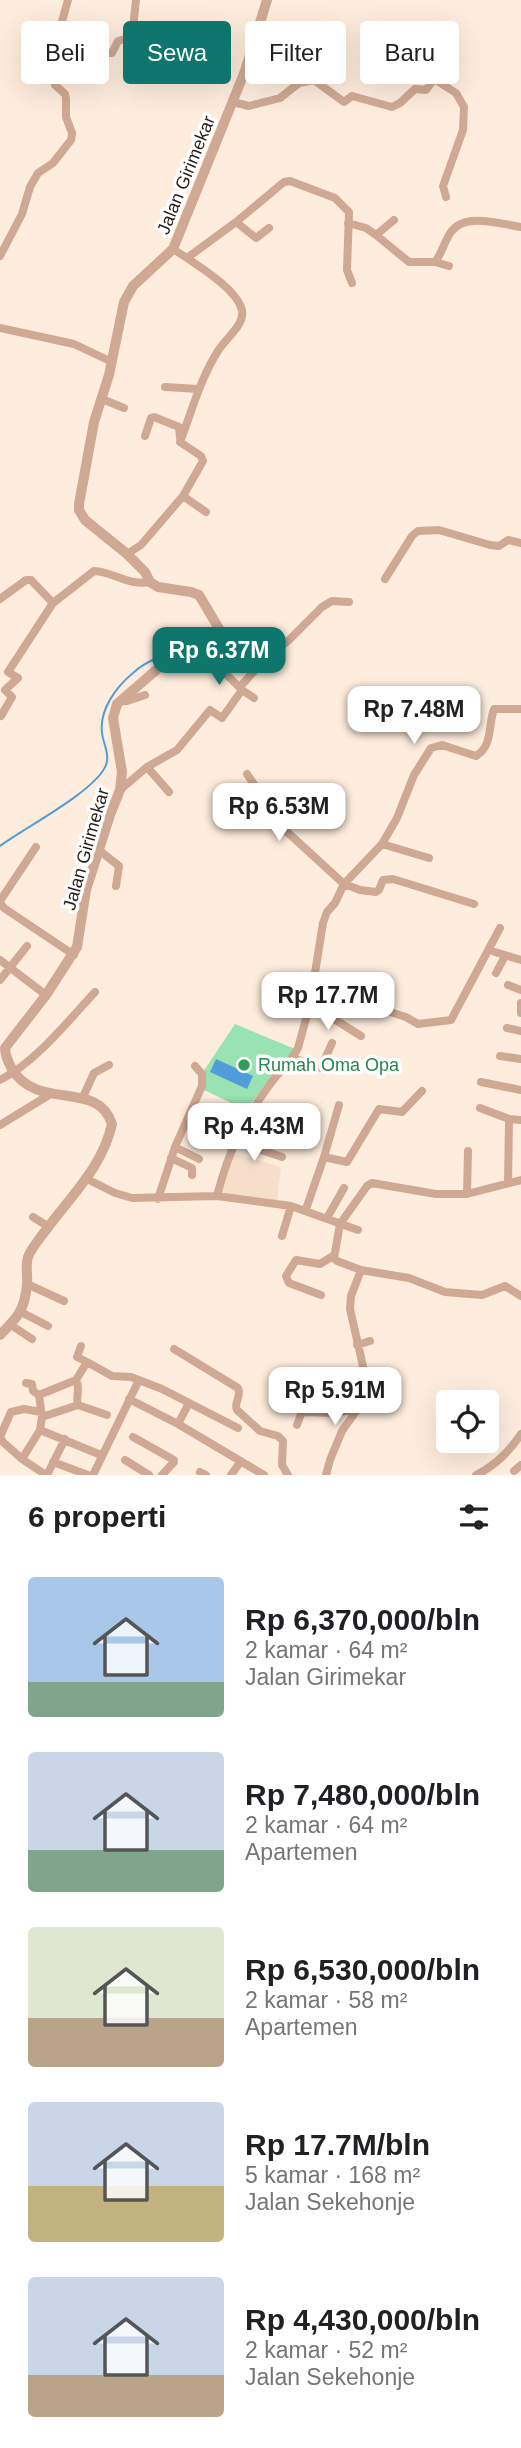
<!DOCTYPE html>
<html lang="id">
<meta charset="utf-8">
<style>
body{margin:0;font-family:Arial,sans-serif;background:#f6f6f6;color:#202124;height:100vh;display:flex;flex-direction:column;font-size:26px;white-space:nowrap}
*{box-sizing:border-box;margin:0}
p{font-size:23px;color:#757577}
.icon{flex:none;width:38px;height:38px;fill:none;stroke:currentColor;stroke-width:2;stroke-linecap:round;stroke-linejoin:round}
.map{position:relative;height:1475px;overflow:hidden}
.details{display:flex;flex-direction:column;background:#fff;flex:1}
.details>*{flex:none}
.hud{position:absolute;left:21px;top:21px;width:480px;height:63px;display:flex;gap:14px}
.buttons{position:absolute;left:436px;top:1390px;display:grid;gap:14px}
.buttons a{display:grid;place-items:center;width:63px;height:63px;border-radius:7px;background:#fff;box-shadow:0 7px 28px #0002;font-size:35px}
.price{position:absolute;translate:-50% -60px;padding:0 16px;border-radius:14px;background:#fff;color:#222;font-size:23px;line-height:46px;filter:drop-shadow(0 2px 4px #0008)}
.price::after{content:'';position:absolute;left:50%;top:42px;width:21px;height:16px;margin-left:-10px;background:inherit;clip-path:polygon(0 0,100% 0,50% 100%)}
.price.current{background:#0f766e;color:#fff}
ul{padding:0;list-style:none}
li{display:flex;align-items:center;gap:21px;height:175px;padding:0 28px}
li span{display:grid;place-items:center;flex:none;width:196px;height:140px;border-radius:7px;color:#555}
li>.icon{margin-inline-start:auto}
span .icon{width:84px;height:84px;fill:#fffc;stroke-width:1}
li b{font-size:30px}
h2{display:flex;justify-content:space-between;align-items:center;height:84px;padding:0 28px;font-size:30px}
.pill{padding:0 24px;border-radius:7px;background:#fff;box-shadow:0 7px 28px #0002;font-size:24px;line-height:63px}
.pill.current{background:#0f766e;color:#fff}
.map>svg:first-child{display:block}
</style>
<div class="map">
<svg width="521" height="1475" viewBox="0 0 521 1475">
<rect width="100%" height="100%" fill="#feeddd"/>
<!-- built -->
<path fill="#f6dfca" d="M 232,1153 L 281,1167 L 277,1202 L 222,1194 L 226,1165 Z"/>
<!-- green -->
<path fill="#99e2b2" d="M 235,1024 L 295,1049 L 273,1074 L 246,1110 L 204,1090 L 203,1072 Z"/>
<!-- water -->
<path fill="#519ddb" d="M 216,1059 L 253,1076 L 247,1089 L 210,1072 Z"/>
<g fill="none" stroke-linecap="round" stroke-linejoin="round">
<!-- stream -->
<path stroke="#519ddb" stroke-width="2" d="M 0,846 C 24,828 96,791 106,765 C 110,754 103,743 102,733 C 99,710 116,687 133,673 C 153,655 167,657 192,650 C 200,647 207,640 214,635"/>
<!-- minor -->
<path stroke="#d0a994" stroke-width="8" d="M 58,34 L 107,53 L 112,53 L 118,41 L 132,37 L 136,0
M 233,102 L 249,106 L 280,98 L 299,83 L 314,80 L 344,102 L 352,96 L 392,107 L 400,103 L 415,89 L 426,90 L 434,79 L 456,93 L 464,107 L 463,130 L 443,186 L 446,197
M 236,222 L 256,238 L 269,228
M 348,223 L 366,228 L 376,235 L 409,262 L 435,262 C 442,253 444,242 451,232 C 465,212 500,224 521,227
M 376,235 L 394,220
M 173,249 L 187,258 L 236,222 L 284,182 L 290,181 L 335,198 L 349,212 L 347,270 L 352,283
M 0,256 L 22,214 L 30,187 L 38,173 L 53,163 L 71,140 L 72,133 L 66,117 L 66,99 L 65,94 L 55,85 L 53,76 L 56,43 L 68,0
M 187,258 C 203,269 237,290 242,310 C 245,325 225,339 218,351 C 200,379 192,411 180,442 L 201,456 L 203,461 L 183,496 L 206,512
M 435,262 L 449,266
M 0,328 L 74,344 L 112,362
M 165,387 L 198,389
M 102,399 L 124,408
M 145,436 L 151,418 L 154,417 L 179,427 L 180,438
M 127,554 L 141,545 L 183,496
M 385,579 L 412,536 L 418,531 L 439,530 L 490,545 L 499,546 L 508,540 L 521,543
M 0,599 L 26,580 L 31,580 L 53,603 L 94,571 C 114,572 129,586 150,582
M 221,632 L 234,636 L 263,661
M 203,651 L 242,690 L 254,698
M 240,687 L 263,661 L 289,640 L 322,607 L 332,601 L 349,602
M 120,701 L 127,701 L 145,695
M 1,716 L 12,697 L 5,690 L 18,678 L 8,672 L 53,603
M 147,767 L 169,792
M 247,774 L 285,830 L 344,884 L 360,890 L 376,892 L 379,890 L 383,880 L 393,879 L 474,904
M 120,790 L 147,767 L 177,750 L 210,710 L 222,718 L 242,690
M 92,817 L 107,825
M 382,844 L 429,858
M 100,851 L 119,866 L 116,886
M 74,883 L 86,890
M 0,901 L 36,847
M 0,903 L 4,908 L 74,955
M 495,952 L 521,960
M 0,960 L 46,995
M 496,973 L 505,956
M 0,980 L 27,946
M 508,985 L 521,990
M 313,988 L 406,1017 L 418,1024 L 451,1020 L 500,928
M 521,1003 L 521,1013
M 310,1004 L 361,1036
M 507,1028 L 521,1031
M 500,1056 L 521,1059
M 293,1058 L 321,1068 L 332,1043
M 0,1080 C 35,1063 68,1021 95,992
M 481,1082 L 521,1090
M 83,1097 L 94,1073 L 109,1065
M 480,1108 L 509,1119 L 521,1120
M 249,1116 L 309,1139
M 0,1125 L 49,1095
M 235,1141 L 282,1157
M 175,1147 L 199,1159
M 324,1157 L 339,1105
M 171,1158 L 192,1168 L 192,1175
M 87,1179 L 115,1193 L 132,1198 L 217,1196 L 291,1206 L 358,1230
M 508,1183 L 509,1119
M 467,1194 L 468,1151
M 217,1196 C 228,1153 242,1123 268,1087 C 277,1073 291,1063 298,1048 L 310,1004 L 323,923 L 327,912 L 335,903 L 344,884 L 382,844 L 397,818 L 414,775 L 431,748 L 442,745 L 476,756 C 493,746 488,725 494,709 L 521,709
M 158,1199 L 175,1147 L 202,1086 L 202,1074 L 195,1066
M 306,1209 L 324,1157 L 347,1162 L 379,1109 L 402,1112 L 422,1091
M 33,1217 L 49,1227
M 327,1218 L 344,1188
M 282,1236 L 291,1206
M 361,1270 L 409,1278 L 445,1292 L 482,1295 L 505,1286 L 521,1296
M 27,1284 L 64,1301
M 321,1295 L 289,1283 L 286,1276 L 296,1260 L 320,1264 L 333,1256
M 21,1312 L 48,1326
M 11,1325 L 32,1339
M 357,1345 L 370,1341
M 81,1346 L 77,1357 L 87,1362
M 174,1349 L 238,1388 C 242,1396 233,1403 237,1410 L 260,1431 L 278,1436 L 283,1441 L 282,1465 L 288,1475
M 343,1373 L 362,1374
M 76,1380 C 81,1389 75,1396 78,1405
M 26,1383 L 32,1384 L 33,1391 L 39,1395
M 129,1399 L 178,1424 L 264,1475
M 42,1417 L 78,1405 L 107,1415
M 178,1424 L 189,1403
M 297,1425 L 301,1414 L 305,1412 L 334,1413 L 360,1408
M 40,1430 L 101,1455
M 133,1437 L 174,1460 L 174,1462 L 162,1475
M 22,1459 L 3,1442 L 0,1437 L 11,1412 L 24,1409 L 41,1412
M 125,1460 L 149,1475
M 53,1462 L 88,1475
M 514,1471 L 521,1465
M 200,1472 L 206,1475
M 46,1475 L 22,1459 L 40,1430 L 42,1417 L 39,1395 L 76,1380 L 87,1362 L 112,1376 L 131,1377 L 162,1389 L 238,1428
M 47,1475 L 65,1439
M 93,1475 L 139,1380
M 231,1475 L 241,1461
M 326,1475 L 330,1460 L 342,1431 L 362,1403 L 358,1389 L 363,1366 L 350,1309 L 351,1296 L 361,1270 L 337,1261 L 334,1258 L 340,1224 L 367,1186 L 372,1183 L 436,1194 L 467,1194 L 521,1180
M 476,1475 C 495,1466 509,1452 521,1434"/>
<!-- tertiary -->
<path stroke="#d0a994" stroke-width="10" d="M 0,1335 C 17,1318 25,1310 27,1284 C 28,1275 25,1266 28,1257 C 32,1247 40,1238 46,1230 C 71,1196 103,1166 112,1124 C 98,1079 38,1112 12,1069 C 8,1062 5,1056 5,1048 L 46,995 L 77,947 L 86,890 L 110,815 L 120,790 L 122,772 L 113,718 L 117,704 L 162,665 L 203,651 L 213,644 L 221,632 L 199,595 L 191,592 L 158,587 L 150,582 L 145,572 L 127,554 L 85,520 L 79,510 L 79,504 L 94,422 L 109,375 L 124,302 L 133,286 L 173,249 L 245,71 L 267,0"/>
</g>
<!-- markers -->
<circle fill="#2e9e5b" stroke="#fff" stroke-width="2.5" cx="244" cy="1065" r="7"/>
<g text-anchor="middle" stroke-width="7" stroke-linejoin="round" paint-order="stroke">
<!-- street labels -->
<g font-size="18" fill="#241e19" stroke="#fff">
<text transform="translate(186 175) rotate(-68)" y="6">Jalan Girimekar</text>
<text transform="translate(86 849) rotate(-74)" y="6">Jalan Girimekar</text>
</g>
<!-- leisure labels -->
<g font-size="18" fill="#27864d" stroke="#fff" text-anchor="start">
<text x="258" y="1071">Rumah Oma Opa</text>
</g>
</g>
</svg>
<div class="buttons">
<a><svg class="icon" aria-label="locate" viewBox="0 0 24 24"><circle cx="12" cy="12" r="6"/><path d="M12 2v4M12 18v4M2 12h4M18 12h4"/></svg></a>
</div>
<b class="price current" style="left:219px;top:687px">Rp 6.37M</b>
<b class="price" style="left:414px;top:746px">Rp 7.48M</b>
<b class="price" style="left:279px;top:843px">Rp 6.53M</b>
<b class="price" style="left:328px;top:1032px">Rp 17.7M</b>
<b class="price" style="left:254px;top:1163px">Rp 4.43M</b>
<b class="price" style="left:335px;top:1427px">Rp 5.91M</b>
<div class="hud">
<a class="pill">Beli</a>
<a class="pill current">Sewa</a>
<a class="pill">Filter</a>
<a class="pill">Baru</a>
</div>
</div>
<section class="details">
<h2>6 properti<svg class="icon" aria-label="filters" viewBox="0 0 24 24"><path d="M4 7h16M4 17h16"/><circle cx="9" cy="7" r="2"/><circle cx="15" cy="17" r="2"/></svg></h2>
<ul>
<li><span style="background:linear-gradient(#a9c7e8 75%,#7fa58c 0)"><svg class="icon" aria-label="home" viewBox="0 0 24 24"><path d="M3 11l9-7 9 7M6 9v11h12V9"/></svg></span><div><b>Rp 6,370,000/bln</b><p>2 kamar · 64 m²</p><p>Jalan Girimekar</p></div></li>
<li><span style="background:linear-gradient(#c9d6e8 70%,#7fa58c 0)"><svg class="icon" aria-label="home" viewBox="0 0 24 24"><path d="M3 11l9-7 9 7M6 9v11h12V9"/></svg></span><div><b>Rp 7,480,000/bln</b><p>2 kamar · 64 m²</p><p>Apartemen</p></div></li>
<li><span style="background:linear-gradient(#dfe7d0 65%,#b9a48a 0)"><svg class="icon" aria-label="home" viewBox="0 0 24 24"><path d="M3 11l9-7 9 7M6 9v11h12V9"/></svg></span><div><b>Rp 6,530,000/bln</b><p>2 kamar · 58 m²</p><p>Apartemen</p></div></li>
<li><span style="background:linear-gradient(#c9d6e8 60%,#c2b280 0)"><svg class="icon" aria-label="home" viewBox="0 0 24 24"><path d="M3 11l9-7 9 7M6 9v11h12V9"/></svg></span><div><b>Rp 17.7M/bln</b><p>5 kamar · 168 m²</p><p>Jalan Sekehonje</p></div></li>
<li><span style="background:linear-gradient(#c9d6e8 70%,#b9a48a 0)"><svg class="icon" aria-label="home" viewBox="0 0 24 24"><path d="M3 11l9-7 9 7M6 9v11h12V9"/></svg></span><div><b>Rp 4,430,000/bln</b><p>2 kamar · 52 m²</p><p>Jalan Sekehonje</p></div></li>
</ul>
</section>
